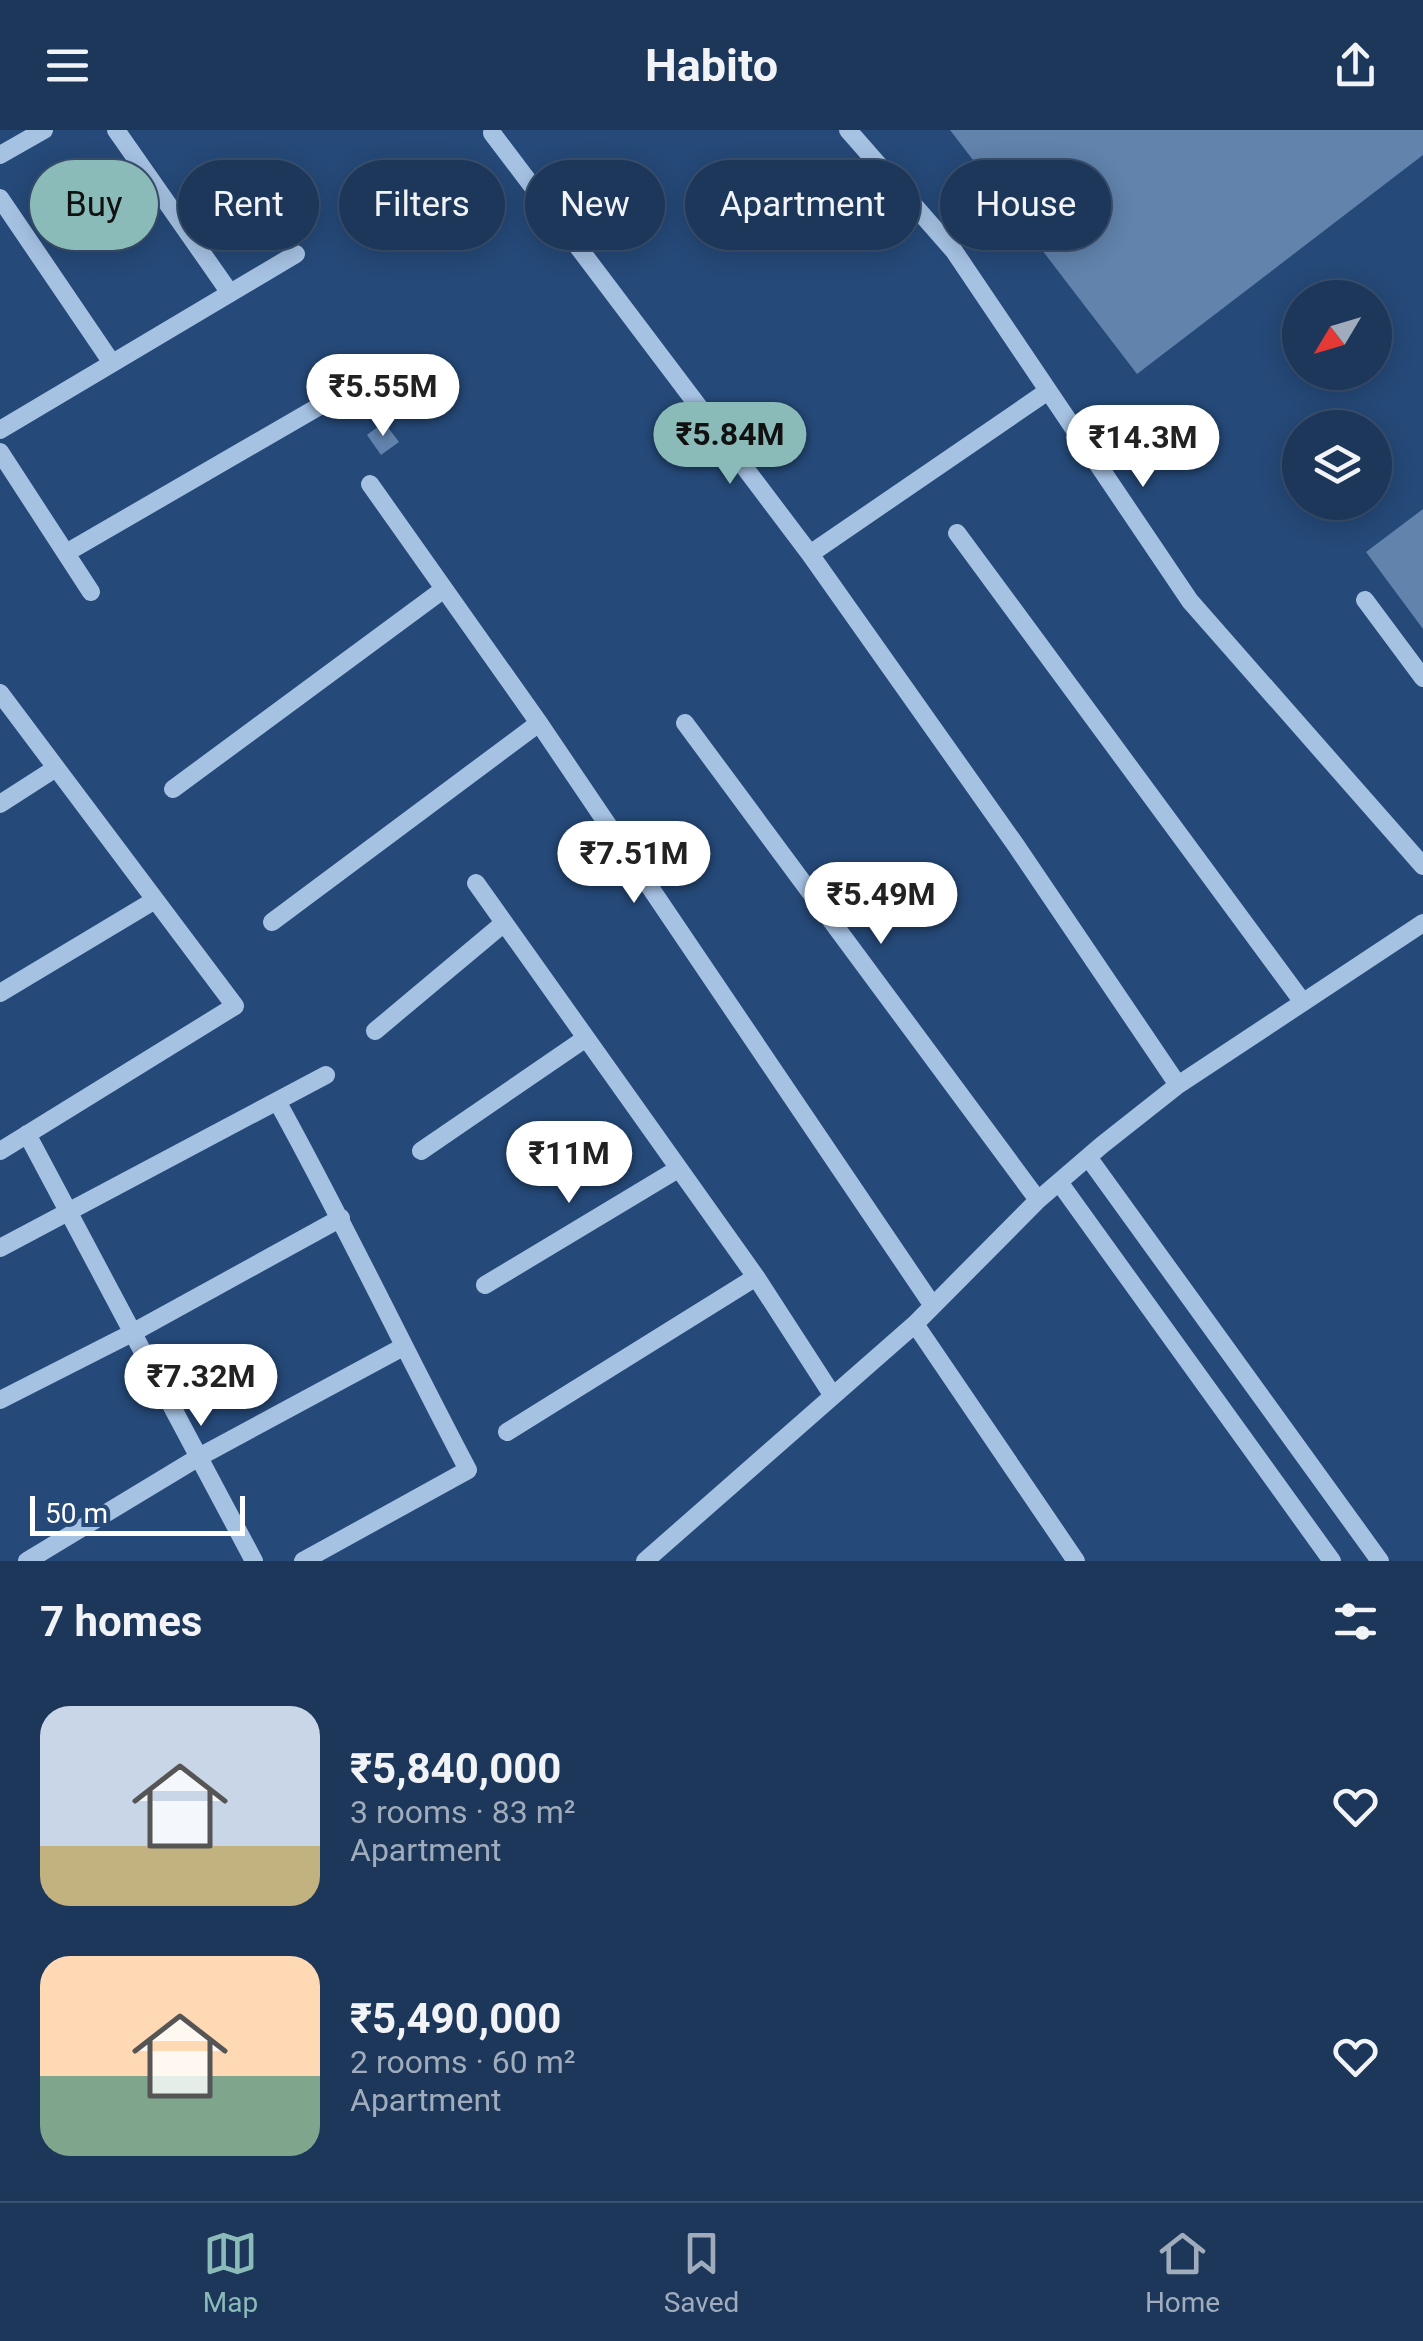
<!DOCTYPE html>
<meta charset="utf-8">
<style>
body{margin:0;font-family:Roboto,sans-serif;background:#253f60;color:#f1f3f6;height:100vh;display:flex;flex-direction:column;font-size:38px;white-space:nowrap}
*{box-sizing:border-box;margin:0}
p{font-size:32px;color:#a0acbb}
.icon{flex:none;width:55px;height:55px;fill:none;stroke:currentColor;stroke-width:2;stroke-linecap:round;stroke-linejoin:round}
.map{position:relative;height:1431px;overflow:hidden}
.panel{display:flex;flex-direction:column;background:#1c375a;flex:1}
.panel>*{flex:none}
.banner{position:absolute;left:30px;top:30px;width:1365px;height:90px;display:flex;gap:20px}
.needle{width:65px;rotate:232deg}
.fabs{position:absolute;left:1282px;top:150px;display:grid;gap:20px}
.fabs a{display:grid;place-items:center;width:110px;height:110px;border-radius:50%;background:#1c375a;box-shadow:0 5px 25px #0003,0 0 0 2px #3a5170;font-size:50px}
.scale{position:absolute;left:30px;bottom:25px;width:215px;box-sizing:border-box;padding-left:10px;border:5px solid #fff;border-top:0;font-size:28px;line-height:35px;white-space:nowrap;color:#fff;-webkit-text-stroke:8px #254978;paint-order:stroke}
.price{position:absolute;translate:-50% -85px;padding:0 22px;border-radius:35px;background:#fff;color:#222;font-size:32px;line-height:65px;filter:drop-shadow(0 2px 5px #0008)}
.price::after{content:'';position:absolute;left:50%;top:60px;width:30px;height:22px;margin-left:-15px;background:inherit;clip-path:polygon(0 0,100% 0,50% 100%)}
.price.selected{background:#8bbbb9;color:#111}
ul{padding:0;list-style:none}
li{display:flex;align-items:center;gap:30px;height:250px;padding:0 40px}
li span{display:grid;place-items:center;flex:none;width:280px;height:200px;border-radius:30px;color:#555}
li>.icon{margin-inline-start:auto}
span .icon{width:120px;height:120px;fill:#fffc;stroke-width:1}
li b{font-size:42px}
h2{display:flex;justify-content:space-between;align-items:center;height:120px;padding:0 40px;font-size:42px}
.tag{padding:0 35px;border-radius:45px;background:#1c375a;box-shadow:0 5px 25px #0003,0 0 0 2px #3a5170;font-size:35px;line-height:90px}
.tag.selected{background:#8bbbb9;color:#111}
header{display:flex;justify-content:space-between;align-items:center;height:130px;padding:0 40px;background:#1c375a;font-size:45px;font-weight:700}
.dock{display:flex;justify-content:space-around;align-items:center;height:140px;border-top:2px solid #3a5170;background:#1c375a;font-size:28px;color:#a0acbb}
.dock a{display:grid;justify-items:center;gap:5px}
.dock .selected{color:#8bbbb9}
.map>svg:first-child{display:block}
</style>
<header><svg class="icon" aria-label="menu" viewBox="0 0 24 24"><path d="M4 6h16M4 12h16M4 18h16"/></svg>Habito<svg class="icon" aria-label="share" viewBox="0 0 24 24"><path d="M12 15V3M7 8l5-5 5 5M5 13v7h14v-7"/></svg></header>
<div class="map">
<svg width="1423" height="1431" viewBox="0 0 1423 1431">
<rect width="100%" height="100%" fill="#254978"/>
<!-- building -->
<path fill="#6183ac" d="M 950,0 L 1423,0 L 1423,25 L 1137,244 Z
M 384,292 L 399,312 L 381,325 L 367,305 Z
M 1423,379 L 1423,499 L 1366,422 Z"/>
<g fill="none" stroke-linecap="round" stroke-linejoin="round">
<!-- minor -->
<path stroke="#a6c2e3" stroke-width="18" d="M 116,0 L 230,163
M 848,0 L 954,121 L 1190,471 L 1423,736
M 492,3 L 810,424 L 1048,261
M 0,25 L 44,0
M 0,68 L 112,233
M 0,300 L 296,124
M 0,322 L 91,462
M 370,354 L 539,593 L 933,1176
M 957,403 L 1302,871
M 66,423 L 375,244
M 810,424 L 1015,714 L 1178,955
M 1365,470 L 1423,548
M 0,563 L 235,876 L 0,1021
M 685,593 L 1038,1070
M 173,659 L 444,459
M 0,674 L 56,638
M 476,753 L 756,1147 L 833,1266
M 272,792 L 539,593
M 0,863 L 155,770
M 375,901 L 504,793
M 277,971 C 344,1092 403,1217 468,1340 L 303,1431
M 27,1004 L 254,1431
M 421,1021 L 586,908
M 1088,1027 L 1380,1431
M 1059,1052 L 1332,1431
M 0,1118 L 326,945
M 485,1155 L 678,1039
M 915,1194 L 1076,1431
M 0,1270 L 132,1203 L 341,1088
M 507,1302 L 756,1147
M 27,1431 L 199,1327 L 403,1217
M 645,1431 L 915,1194 L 1038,1070 L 1102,1015 L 1178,955 L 1423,793"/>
</g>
</svg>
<div class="fabs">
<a><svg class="needle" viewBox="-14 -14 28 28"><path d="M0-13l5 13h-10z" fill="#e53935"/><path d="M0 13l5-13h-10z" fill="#a0acbb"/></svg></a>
<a><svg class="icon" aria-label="layers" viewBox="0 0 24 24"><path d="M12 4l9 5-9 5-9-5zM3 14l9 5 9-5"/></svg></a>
</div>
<div class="scale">50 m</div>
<b class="price" style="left:383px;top:309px">₹5.55M</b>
<b class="price selected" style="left:730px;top:357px">₹5.84M</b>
<b class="price" style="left:1143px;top:360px">₹14.3M</b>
<b class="price" style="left:634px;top:776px">₹7.51M</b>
<b class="price" style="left:881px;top:817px">₹5.49M</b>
<b class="price" style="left:569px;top:1076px">₹11M</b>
<b class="price" style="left:201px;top:1299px">₹7.32M</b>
<div class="banner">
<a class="tag selected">Buy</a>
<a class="tag">Rent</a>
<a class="tag">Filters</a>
<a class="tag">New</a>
<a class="tag">Apartment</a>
<a class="tag">House</a>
</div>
</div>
<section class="panel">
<h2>7 homes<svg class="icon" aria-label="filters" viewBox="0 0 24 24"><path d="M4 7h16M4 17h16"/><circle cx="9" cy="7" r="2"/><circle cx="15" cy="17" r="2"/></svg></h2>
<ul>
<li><span style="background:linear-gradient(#c9d6e8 70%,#c2b280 0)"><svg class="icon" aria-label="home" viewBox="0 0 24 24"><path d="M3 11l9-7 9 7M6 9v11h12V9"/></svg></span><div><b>₹5,840,000</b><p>3 rooms · 83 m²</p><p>Apartment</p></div><svg class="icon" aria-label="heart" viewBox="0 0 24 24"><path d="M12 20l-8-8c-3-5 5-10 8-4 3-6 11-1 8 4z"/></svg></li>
<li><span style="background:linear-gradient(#ffd9b3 60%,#7fa58c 0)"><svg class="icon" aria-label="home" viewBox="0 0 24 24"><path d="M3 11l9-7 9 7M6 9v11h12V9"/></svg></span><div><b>₹5,490,000</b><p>2 rooms · 60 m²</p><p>Apartment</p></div><svg class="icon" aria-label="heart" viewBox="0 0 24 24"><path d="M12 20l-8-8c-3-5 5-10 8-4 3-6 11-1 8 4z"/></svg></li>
</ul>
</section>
<nav class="dock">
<a class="selected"><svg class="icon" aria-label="map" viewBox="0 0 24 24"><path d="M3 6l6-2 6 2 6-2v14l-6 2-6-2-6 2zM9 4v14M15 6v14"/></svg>Map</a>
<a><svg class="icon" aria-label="saved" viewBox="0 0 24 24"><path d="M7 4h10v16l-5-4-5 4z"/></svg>Saved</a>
<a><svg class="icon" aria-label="home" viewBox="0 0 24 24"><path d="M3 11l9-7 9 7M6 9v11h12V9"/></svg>Home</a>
</nav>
